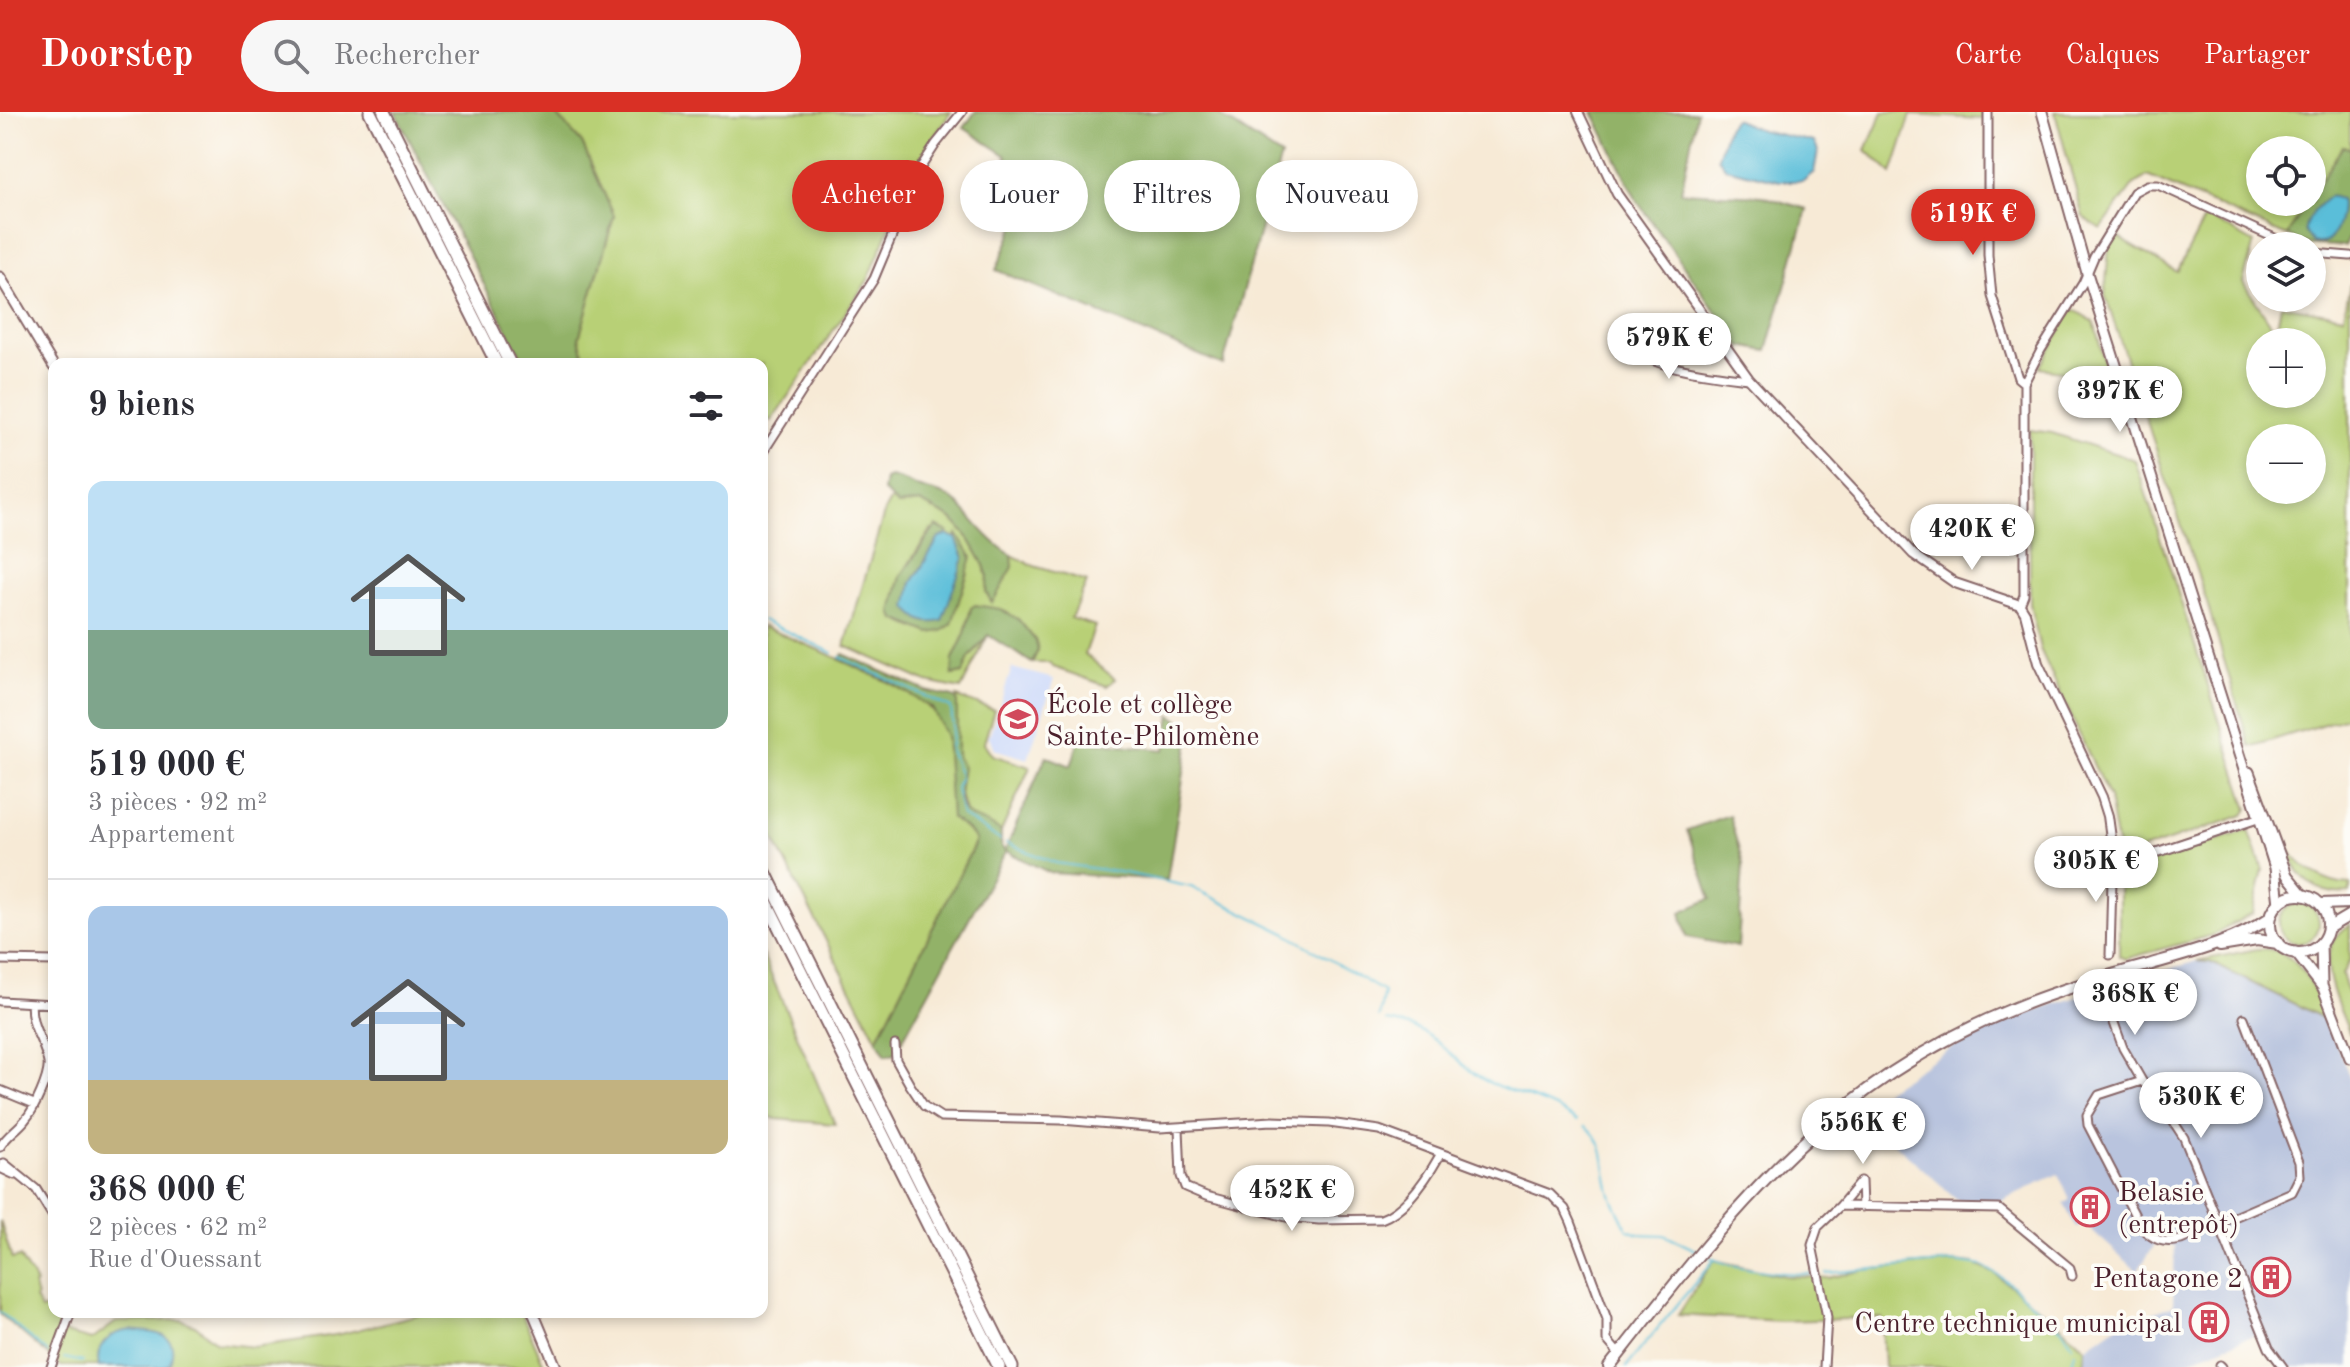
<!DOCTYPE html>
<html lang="fr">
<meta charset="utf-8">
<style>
body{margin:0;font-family:"Old Standard TT",serif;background:#f7f7f7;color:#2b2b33;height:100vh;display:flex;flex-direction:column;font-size:30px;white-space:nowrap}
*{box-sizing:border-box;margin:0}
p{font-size:26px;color:#7c7c81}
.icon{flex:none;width:44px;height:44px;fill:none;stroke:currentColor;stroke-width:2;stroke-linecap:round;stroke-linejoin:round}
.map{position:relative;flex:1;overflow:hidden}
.sheet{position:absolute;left:48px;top:246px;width:720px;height:960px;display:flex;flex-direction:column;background:#fff;border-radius:16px;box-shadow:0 4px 12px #0003}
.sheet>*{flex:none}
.hud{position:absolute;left:792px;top:48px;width:760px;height:72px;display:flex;gap:16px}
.controls{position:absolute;left:2246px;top:24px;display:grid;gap:16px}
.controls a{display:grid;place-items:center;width:80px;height:80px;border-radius:50%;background:#fff;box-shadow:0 4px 12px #0003;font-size:40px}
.price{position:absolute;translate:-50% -68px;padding:0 18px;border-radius:28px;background:#fff;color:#222;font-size:26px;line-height:52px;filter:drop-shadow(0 2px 4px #0008)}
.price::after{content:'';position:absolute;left:50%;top:48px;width:24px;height:18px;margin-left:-12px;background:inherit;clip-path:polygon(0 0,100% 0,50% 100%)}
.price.selected{background:#d93025;color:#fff}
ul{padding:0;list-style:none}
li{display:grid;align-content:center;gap:16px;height:424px;padding:0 40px}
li+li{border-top:2px solid #e1e1e2}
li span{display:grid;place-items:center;height:248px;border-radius:16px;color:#555}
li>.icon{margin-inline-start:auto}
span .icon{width:144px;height:144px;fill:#fffc;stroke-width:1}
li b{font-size:34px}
h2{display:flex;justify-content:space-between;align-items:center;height:96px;padding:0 40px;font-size:34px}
.chip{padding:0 28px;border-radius:36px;background:#fff;box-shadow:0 4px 12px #0003;font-size:28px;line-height:72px}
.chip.selected{background:#d93025;color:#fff}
header{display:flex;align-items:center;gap:48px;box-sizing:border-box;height:112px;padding:0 40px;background:#d93025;color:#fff}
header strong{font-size:38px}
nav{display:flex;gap:44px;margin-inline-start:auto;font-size:28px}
.search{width:560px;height:72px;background:#f7f7f7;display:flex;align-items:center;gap:20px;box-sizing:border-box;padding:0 28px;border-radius:44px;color:#7c7c81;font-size:30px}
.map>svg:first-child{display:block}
</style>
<header>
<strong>Doorstep</strong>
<div class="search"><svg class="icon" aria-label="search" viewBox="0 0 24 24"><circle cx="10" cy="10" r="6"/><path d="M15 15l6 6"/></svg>Rechercher</div>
<nav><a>Carte</a><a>Calques</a><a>Partager</a></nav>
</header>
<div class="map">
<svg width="2350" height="1255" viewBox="0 0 2350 1255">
<rect width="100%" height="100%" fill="#fdfcf7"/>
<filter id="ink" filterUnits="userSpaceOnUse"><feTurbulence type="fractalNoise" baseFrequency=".0125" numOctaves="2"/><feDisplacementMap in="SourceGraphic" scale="16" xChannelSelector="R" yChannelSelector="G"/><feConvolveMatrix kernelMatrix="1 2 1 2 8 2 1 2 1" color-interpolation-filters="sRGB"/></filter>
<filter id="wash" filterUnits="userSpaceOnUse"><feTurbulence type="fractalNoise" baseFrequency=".006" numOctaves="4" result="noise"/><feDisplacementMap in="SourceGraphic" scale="32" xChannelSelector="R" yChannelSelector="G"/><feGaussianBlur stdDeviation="1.8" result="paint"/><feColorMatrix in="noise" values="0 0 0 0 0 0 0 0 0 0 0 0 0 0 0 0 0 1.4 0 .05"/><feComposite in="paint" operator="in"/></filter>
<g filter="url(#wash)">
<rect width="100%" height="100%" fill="#f7ead6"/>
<!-- built -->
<path fill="#cedafa" d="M 1012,556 L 1054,567 L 1028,647 L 994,637 L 989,624 Z"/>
<!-- industrial -->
<path fill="#b9c4de" d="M 2197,849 L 2210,850 L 2327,908 L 2350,967 L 2350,1255 L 2283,1255 L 2262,1220 L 2171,1255 L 2084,1255 L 2085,1236 L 2121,1211 L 2173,1194 L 2175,1134 L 2155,1133 L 2137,1159 L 2085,1112 L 2076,1116 L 2064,1092 L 2070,1087 L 2058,1062 L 1996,1091 L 1959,1089 L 1856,997 L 1960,930 L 2042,896 Z"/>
<!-- green -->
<path fill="#b8d076" stroke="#817850" stroke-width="2" fill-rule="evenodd" d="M 554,0 L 951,0 L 917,51 L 868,168 L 771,309 L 762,304 L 762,252 L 586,252 L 579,226 L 614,104 L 582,31 Z
M 1883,0 L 1982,0 L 1982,7 L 1911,3 L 1892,62 L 1866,38 Z
M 2055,0 L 2350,0 L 2350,37 L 2343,34 L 2312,82 L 2312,38 L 2260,38 L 2260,90 L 2307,90 L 2287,124 L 2147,64 L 2132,75 L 2101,117 L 2083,105 Z
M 2206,104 L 2254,131 L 2243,170 L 2276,220 L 2281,193 L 2344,204 L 2350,172 L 2350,604 L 2250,635 L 2207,491 L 2105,183 L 2109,133 L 2114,123 L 2177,160 ZM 2260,230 L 2312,230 L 2312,282 L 2260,282 ZM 2260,326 L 2312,326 L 2312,378 L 2260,378 Z
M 2073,197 L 2094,210 L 2111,274 L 2069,260 L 2039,256 Z
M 2030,318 L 2052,321 L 2135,348 L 2248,697 L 2244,703 L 2134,741 L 2125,742 L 2120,739 L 2116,728 L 2109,686 L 2040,537 L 2030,492 Z
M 891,387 L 898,393 L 920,390 L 952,407 L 968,425 L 985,455 L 988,465 L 986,480 L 992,490 L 1012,455 L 1012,443 L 1034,454 L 1087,470 L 1071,506 L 1095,514 L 1085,542 L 1115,567 L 1107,574 L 1053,555 L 1051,551 L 1032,551 L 1038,538 L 1035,528 L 1018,507 L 971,496 L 965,522 L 953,547 L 962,561 L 969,546 L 988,523 L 961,577 L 927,570 L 845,534 L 885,398 ZM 931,418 L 947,420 L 947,423 L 956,426 L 957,423 L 968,461 L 957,494 L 915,516 L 895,507 C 889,472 913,447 931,418 Z
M 762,514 C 798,530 925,578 940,608 C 953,633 951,678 951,706 L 970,720 L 976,729 L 877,928 L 762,704 Z
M 957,585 L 994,598 L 984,631 L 992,643 L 1030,655 L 1001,720 C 991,711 977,711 968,702 C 954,690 957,606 957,585 Z
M 2249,718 L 2263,758 L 2253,801 L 2213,823 L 2125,847 L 2119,844 L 2119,772 L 2123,760 L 2128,756 Z
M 2288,736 C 2300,755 2327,773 2350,773 L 2350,781 C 2319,785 2295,765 2288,736 Z
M2279 811a20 20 0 1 1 40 0a20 20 0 1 1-40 0Z
M 2350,812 L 2350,848 L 2342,862 L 2350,886 L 2350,923 C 2337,889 2308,837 2350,812 Z
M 2257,837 C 2299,834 2314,876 2327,908 L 2210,850 L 2197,849 Z
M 762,842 L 835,1012 L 776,1007 L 762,1002 Z
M 0,1109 L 12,1147 L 20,1145 C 25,1157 31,1160 36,1172 L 34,1173 L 37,1185 L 35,1187 L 41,1198 L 47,1196 L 51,1200 L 64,1200 L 58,1219 L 92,1228 L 116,1210 L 181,1208 L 195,1213 L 217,1231 L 254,1235 L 341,1222 L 428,1200 L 521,1200 L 545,1255 L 61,1254 L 0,1202 Z
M 1714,1148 L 1785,1164 L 1829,1166 L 1863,1158 L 1953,1150 L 1974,1152 L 1994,1161 L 2063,1215 L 2085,1236 L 2084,1255 L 1884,1255 L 1882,1206 L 1781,1209 L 1678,1203 Z"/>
<!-- forest -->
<path fill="#92b267" stroke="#6e6849" stroke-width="2" d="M 395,0 L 554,0 L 582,31 L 614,104 L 579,226 L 586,252 L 525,252 Z
M 975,0 L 1214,0 L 1281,44 L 1223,253 L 996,158 L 1026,87 L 998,80 L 1007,44 L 964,16 Z
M 1593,0 L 1697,0 L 1681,80 L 1762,84 L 1807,97 L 1767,239 L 1741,234 L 1637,89 Z
M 2343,34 L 2350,37 L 2350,123 L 2344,134 L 2310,133 L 2287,124 L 2307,90 L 2312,90 L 2312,82 Z
M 890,365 C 900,367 904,369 913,373 C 929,381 944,379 958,392 C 976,410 990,431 1012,443 L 1013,455 L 992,491 L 986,480 L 988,465 L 985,455 L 968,425 L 952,407 L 920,390 L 898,393 L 883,379 L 885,367 Z
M 936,414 L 948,420 L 947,423 L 939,426 L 912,471 L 964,446 L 956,426 L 957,422 L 972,445 L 952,512 L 942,519 L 930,521 L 895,507 L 892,500 L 901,464 Z
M 975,493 L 1000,497 L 1018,507 L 1035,528 L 1038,538 L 1032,551 L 988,523 L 969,546 L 963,561 L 952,563 L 953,547 L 965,522 L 971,496 Z
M 843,542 L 926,579 L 953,585 L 957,588 L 957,645 L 963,655 C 961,669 953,695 971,705 C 982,710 992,712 1001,720 L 1001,734 L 1005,739 L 1046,644 L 1071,654 L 1079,628 L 1165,638 L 1171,603 L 1191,616 L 1167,768 L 1050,761 L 1006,739 L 899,934 L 895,941 L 886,943 L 877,928 L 976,729 L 970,720 L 951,706 L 946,624 L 932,596 L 891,571 L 840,548 Z
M 1729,703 L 1743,752 L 1738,835 L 1687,825 L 1681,800 L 1711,787 L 1687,718 Z"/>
<!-- water -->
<path fill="#5abed9" stroke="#526e82" stroke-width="2" d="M 1734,7 L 1760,18 L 1814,30 L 1818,39 L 1814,60 L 1803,69 L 1780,69 L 1726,56 L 1718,45 L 1727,16 Z
M 2330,84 L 2340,87 C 2343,98 2337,124 2326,130 C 2322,132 2317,131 2313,131 C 2311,128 2306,122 2305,118 C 2304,107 2321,90 2330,84 Z
M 947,423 L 956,426 L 964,446 L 942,509 C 924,513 919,508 907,496 L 912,471 L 939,426 Z
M 131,1218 C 152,1221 181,1218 170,1251 L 163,1255 L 99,1255 C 94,1234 110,1220 131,1218 Z"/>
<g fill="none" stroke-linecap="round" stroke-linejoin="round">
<!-- stream -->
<path stroke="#5abed9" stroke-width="2" d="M 762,508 L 833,541
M 840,545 L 951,596 L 953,615 L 950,638 L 960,664 L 956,677 L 962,704 L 1000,728
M 1006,731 L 1056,751 L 1125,761 L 1191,775 L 1287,822 L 1384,880 L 1379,905
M 1387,909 C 1400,911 1416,915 1428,923 C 1449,937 1463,957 1486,969 C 1517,983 1549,989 1577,1009
M 1585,1014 C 1606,1030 1603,1047 1608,1071 C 1611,1088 1620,1103 1628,1118 L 1638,1122 L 1664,1123 L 1698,1139
M 1704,1142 C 1727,1157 1782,1162 1811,1162
M 1826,1161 L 1953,1150 L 1983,1154 L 2004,1167 L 2063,1218 L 2073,1233
M 0,1200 L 48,1241
M 64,1246 L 83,1250
M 1626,1255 L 1714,1148
M 2071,1255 L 2075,1240"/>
</g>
</g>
<g filter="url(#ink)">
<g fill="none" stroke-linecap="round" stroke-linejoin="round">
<defs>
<path id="minor" d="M 1988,0 L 1988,143 L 1992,184 L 2018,266 L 2024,271
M 2312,141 L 2350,144
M 1622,224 C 1633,256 1719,263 1749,267
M 762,342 L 874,167 L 921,55 L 936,32 L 962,0
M 2020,493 L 2024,483 L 2024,271 L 2041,238 L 2083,171 L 2094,145 L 2134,80 L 2147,73 L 2158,73 L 2292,134
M 2110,843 L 2112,768 L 2118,751
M 0,848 L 54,849
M 2110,888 L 2113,908 L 2123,936 L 2142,969 L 2162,992 L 2184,1026 L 2269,1236 L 2283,1255
M 0,889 L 54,892
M 895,933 L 896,948 L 910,973 L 924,994 L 941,1005 L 1061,1008 L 1160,1016 L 1272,1009 L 1329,1011 L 1379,1018 L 1550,1082 L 1565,1097 L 1571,1110 L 1607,1207 L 1607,1228 L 1619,1242
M 2142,969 L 2099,983 L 2087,1003 L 2088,1013 L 2141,1115 C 2153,1128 2163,1132 2181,1128 L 2292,1080 L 2300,1064 L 2299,1050 L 2244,906
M 0,978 L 34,992
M 1179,1016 L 1181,1064 L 1185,1075 L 1206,1084 L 1286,1105 L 1319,1108 L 1381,1107 C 1406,1098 1427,1066 1440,1043
M 0,1035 C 7,1023 17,1018 25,1008 C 34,998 50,964 48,951 C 44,927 31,919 31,891
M 4,1051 L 36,1077 L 54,1106
M 0,1056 L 15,1063
M 1840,1094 L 1861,1069 L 1862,1095
M 2220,1253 L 2222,1255
M 51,1255 L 71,1200
M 1824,1255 L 1827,1205 L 1812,1133 L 1818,1115 L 1840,1094 L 1999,1097 L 2070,1156 L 2072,1164"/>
<path id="tertiary" d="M 1578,0 L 1617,82 L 1749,267 L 1913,442 L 1955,471 L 2020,493 L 2025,501 L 2038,551 L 2102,685 L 2108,704 L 2114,748 L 2121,751 L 2128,750 L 2265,704"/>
<path id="secondary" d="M 2042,0 L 2087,161 L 2275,756 L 2279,792
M 0,165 L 54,255
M 2249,660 L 2287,763 L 2304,784
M 2321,831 L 2322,873
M 2295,840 L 2323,876 L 2350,946
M 533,1200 L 556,1255"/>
<path id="primary" d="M2270 812a29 29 0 1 1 58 0a29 29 0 1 1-58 0Z
M 2320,792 L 2350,791
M 2328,816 L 2350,803
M 2220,834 L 2257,828 L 2278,831
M 1609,1255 C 1729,1102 1828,971 2015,896 C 2058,878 2103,865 2148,853 C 2190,841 2235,830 2271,805"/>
<path id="trunk" d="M 370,0 L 497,252
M 384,0 L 510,252
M 762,754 L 1012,1255
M 762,781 L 999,1255"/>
</defs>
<!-- minor casing -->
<use href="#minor" stroke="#876667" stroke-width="11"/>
<!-- tertiary casing -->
<use href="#tertiary" stroke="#876667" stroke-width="12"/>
<!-- secondary casing -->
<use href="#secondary" stroke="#876667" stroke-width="13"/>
<!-- primary casing -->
<use href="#primary" stroke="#876667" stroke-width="14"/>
<!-- trunk casing -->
<use href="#trunk" stroke="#876667" stroke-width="15"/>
<!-- minor -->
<use href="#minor" stroke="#fff" stroke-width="7"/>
<!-- tertiary -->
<use href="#tertiary" stroke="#fff" stroke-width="8"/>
<!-- secondary -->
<use href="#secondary" stroke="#fff" stroke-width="9"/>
<!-- primary -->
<use href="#primary" stroke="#fff" stroke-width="10"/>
<!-- trunk -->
<use href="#trunk" stroke="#fff" stroke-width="11"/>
</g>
</g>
<!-- icons -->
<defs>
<symbol id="school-ring" viewBox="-11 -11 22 22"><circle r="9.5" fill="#fdfcf7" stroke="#d1495b" stroke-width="1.5"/><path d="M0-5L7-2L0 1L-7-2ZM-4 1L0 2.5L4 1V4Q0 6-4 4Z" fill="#d1495b"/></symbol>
<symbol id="building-ring" viewBox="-11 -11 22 22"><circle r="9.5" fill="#fdfcf7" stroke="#d1495b" stroke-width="1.5"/><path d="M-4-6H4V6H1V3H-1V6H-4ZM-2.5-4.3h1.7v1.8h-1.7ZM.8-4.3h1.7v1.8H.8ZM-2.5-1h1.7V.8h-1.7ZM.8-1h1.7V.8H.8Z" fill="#d1495b"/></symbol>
</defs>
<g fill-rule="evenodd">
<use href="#school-ring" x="996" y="585" width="44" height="44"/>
<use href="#building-ring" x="2068" y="1073" width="44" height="44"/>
<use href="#building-ring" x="2249" y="1143" width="44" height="44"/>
<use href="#building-ring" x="2187" y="1188" width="44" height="44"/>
</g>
<g text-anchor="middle" stroke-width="7" stroke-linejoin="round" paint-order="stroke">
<!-- poi labels -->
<g font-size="28" fill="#4a1f2b" stroke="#fdfcf7" text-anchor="start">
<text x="1046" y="601">École et collège<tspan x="1046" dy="32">Sainte-Philomène</tspan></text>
<text x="2118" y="1089">Belasie<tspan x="2118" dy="32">(entrepôt)</tspan></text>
<text x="2243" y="1175" text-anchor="end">Pentagone 2</text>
<text x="2181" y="1220" text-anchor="end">Centre technique municipal</text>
</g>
</g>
</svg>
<div class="controls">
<a><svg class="icon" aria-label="locate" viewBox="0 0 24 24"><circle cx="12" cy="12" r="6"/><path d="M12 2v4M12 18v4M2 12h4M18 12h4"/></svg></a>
<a><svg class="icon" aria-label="layers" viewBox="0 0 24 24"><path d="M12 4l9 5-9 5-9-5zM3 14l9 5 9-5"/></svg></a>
<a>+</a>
<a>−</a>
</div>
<b class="price selected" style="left:1973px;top:145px">519K €</b>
<b class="price" style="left:1669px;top:269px">579K €</b>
<b class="price" style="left:2120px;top:322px">397K €</b>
<b class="price" style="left:1972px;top:460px">420K €</b>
<b class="price" style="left:2096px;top:792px">305K €</b>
<b class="price" style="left:2135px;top:925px">368K €</b>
<b class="price" style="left:2201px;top:1028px">530K €</b>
<b class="price" style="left:1863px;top:1054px">556K €</b>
<b class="price" style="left:1292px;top:1121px">452K €</b>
<div class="hud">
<a class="chip selected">Acheter</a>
<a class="chip">Louer</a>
<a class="chip">Filtres</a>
<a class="chip">Nouveau</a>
</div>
<section class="sheet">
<h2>9 biens<svg class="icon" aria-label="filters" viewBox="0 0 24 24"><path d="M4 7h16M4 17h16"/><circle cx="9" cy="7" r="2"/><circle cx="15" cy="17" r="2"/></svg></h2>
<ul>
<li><span style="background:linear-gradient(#bfe0f5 60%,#7fa58c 0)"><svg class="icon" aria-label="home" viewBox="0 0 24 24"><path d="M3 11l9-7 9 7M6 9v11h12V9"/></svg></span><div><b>519 000 €</b><p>3 pièces · 92 m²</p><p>Appartement</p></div></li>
<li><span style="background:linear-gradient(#a9c7e8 70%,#c2b280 0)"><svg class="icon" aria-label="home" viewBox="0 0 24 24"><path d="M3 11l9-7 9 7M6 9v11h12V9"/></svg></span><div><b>368 000 €</b><p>2 pièces · 62 m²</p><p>Rue d'Ouessant</p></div></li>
</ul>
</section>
</div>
